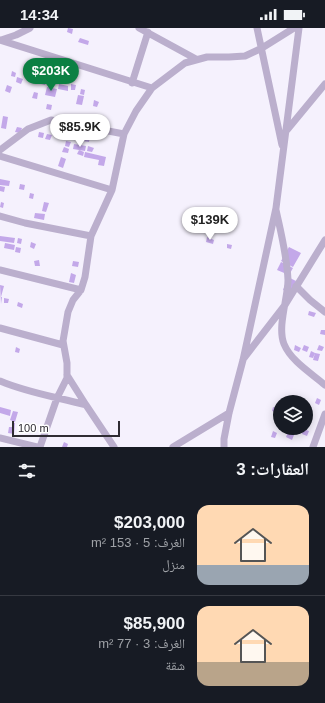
<!DOCTYPE html>
<html lang="ar">
<meta charset="utf-8">
<style>
body{margin:0;font-family:Helvetica,"Noto Naskh Arabic",sans-serif;background:#242831;color:#f1f3f6;direction:rtl;height:100vh;display:flex;flex-direction:column;font-size:15px;white-space:nowrap}
*{box-sizing:border-box;margin:0}
p{font-size:13px;color:#9ea1a6}
.icon{flex:none;width:22px;height:22px;fill:none;stroke:currentColor;stroke-width:2;stroke-linecap:round;stroke-linejoin:round}
.map{position:relative;height:419px;overflow:hidden;direction:ltr}
.details{display:flex;flex-direction:column;background:#171b24;flex:1}
.details>*{flex:none}
.fabs{position:absolute;left:273px;top:367px;display:grid;gap:8px}
.fabs a{display:grid;place-items:center;width:40px;height:40px;border-radius:50%;background:#171b24;box-shadow:0 2px 10px #0003;font-size:20px}
.scale{position:absolute;left:12px;bottom:10px;width:108px;box-sizing:border-box;padding-left:4px;border:2px solid #2f2c33;border-top:0;font-size:11px;line-height:14px;white-space:nowrap;color:#2f2c33;-webkit-text-stroke:3px #fff;paint-order:stroke}
.price{position:absolute;translate:-50% -34px;padding:0 9px;border-radius:14px;background:#fff;color:#222;font-size:13px;line-height:26px;filter:drop-shadow(0 1px 2px #0008)}
.price::after{content:'';position:absolute;left:50%;top:24px;width:12px;height:9px;margin-left:-6px;background:inherit;clip-path:polygon(0 0,100% 0,50% 100%)}
.price.on{background:#0b8043;color:#fff}
ul{padding:0;list-style:none}
li{display:flex;align-items:center;gap:12px;height:100px;padding:0 16px}
li+li{border-top:1px solid #363941}
li span{display:grid;place-items:center;flex:none;width:112px;height:80px;border-radius:12px;color:#555}
li>.icon{margin-inline-start:auto}
span .icon{width:48px;height:48px;fill:#fffc;stroke-width:1}
li b{font-size:17px}
h2{display:flex;justify-content:space-between;align-items:center;height:48px;padding:0 16px;font-size:17px}
.status{display:flex;justify-content:space-between;align-items:center;height:28px;padding:0 20px;background:#171b24;direction:ltr}
.status svg{height:11px;fill:currentColor}
.map>svg:first-child{display:block}
</style>
<div class="status"><b>14:34</b><svg viewBox="0 0 49 12"><path d="M0 12V9h3v3zM5 12V6h3v6zM10 12V3h3v9zM15 12V0h3v12zM26 1h20v11H26zM47 4h2v5h-2z"/></svg></div>
<div class="map">
<svg width="325" height="419" viewBox="0 0 325 419">
<rect width="100%" height="100%" fill="#f5f1fd"/>
<!-- building -->
<path fill="#c3a8e9" d="M 68,0 L 73,1 L 72,6 L 67,4 Z
M 80,10 L 89,13 L 88,17 L 78,14 Z
M 12,43 L 16,45 L 15,49 L 11,48 Z
M 17,49 L 23,51 L 21,56 L 16,54 Z
M 38,51 L 46,53 L 45,57 L 37,55 Z
M 59,56 L 68,58 L 68,63 L 58,61 Z
M 71,56 L 76,57 L 75,62 L 71,62 Z
M 7,57 L 12,59 L 10,65 L 5,63 Z
M 47,59 L 57,61 L 55,69 L 45,67 Z
M 81,61 L 85,62 L 84,67 L 80,66 Z
M 34,64 L 38,65 L 37,71 L 32,70 Z
M 78,67 L 84,68 L 82,77 L 76,76 Z
M 94,72 L 99,74 L 97,79 L 93,78 Z
M 47,76 L 52,77 L 51,82 L 46,81 Z
M 3,88 L 8,89 L 6,101 L 1,100 Z
M 96,90 L 102,91 L 101,95 L 95,94 Z
M 17,99 L 22,100 L 20,105 L 15,104 Z
M 68,101 L 73,102 L 72,107 L 67,107 Z
M 86,102 L 91,103 L 89,114 L 83,113 Z
M 92,103 L 97,104 L 96,109 L 92,108 Z
M 39,104 L 44,105 L 43,110 L 38,109 Z
M 47,106 L 52,107 L 50,112 L 45,111 Z
M 66,113 L 71,114 L 69,119 L 65,118 Z
M 74,116 L 86,118 L 85,123 L 73,121 Z
M 88,118 L 94,120 L 92,124 L 87,123 Z
M 64,119 L 69,121 L 68,125 L 62,124 Z
M 79,122 L 84,124 L 83,128 L 77,126 Z
M 85,124 L 106,129 L 104,138 L 98,137 L 99,132 L 84,129 Z
M 61,129 L 66,131 L 63,140 L 58,138 Z
M 0,151 L 10,153 L 9,158 L 0,157 Z
M 20,156 L 25,157 L 24,162 L 19,161 Z
M 0,158 L 5,159 L 4,164 L 0,163 Z
M 30,165 L 34,166 L 33,171 L 29,170 Z
M 1,174 L 4,175 L 3,180 L 0,179 Z
M 44,174 L 49,175 L 46,184 L 42,183 Z
M 35,185 L 45,186 L 44,192 L 34,190 Z
M 0,208 L 15,210 L 14,215 L 0,213 Z
M 207,209 L 214,212 L 213,216 L 206,214 Z
M 18,210 L 22,211 L 21,216 L 17,215 Z
M 31,214 L 36,216 L 34,221 L 30,219 Z
M 5,215 L 15,217 L 14,222 L 4,220 Z
M 227,216 L 232,217 L 231,221 L 227,220 Z
M 16,219 L 21,220 L 20,225 L 15,224 Z
M 289,219 L 301,225 L 293,239 L 281,233 Z
M 39,232 L 40,238 L 35,238 L 34,233 Z
M 73,233 L 79,234 L 78,239 L 72,238 Z
M 281,234 L 293,240 L 289,247 L 277,242 Z
M 71,245 L 76,247 L 74,255 L 69,254 Z
M 288,249 L 296,253 L 291,265 L 283,262 Z
M 0,257 L 4,258 L 1,269 L 2,269 L 1,276 Z
M 4,270 L 9,271 L 8,275 L 4,275 Z
M 18,274 L 23,276 L 22,280 L 17,278 Z
M 309,283 L 316,285 L 314,289 L 308,287 Z
M 321,302 L 325,302 L 325,307 L 320,306 Z
M 295,317 L 301,320 L 299,324 L 294,322 Z
M 304,317 L 309,319 L 307,324 L 302,322 Z
M 319,317 L 324,319 L 322,323 L 317,322 Z
M 16,319 L 20,321 L 19,325 L 15,324 Z
M 311,323 L 315,325 L 313,330 L 309,329 Z
M 315,325 L 320,326 L 318,333 L 313,332 Z
M 317,370 L 321,372 L 319,377 L 315,375 Z
M 0,379 L 11,382 L 10,388 L 0,385 Z
M 273,379 L 277,381 L 276,384 L 272,383 Z
M 13,383 L 18,384 L 15,394 L 10,392 Z
M 13,395 L 15,395 L 14,406 L 8,405 L 9,399 L 12,399 Z
M 303,401 L 309,403 L 307,408 L 302,406 Z
M 273,403 L 277,405 L 275,410 L 271,409 Z
M 288,404 L 294,407 L 292,412 L 286,409 Z
M 64,414 L 68,416 L 67,419 L 62,419 Z"/>
<g fill="none" stroke-linecap="round" stroke-linejoin="round">
<!-- minor -->
<path stroke="#bbafcd" stroke-width="7" d="M 139,0 L 196,31
M 257,0 L 282,117
M 0,12 L 152,60
M 1,12 L 16,7 L 30,0
M 132,55 L 148,4
M 287,102 L 325,56
M 0,122 L 28,101 L 51,92 L 124,106
M 0,128 L 112,162
M 276,182 C 281,205 287,228 288,252 C 288,270 277,299 284,316 C 291,333 311,345 325,357
M 0,188 L 25,195 L 91,208
M 0,242 L 81,262
M 296,258 L 310,272 L 325,284
M 0,300 L 63,317
M 244,330 L 285,277 L 325,212
M 67,347 L 86,377 L 114,419
M 0,353 C 28,365 57,369 86,377
M 0,410 L 37,419
M 40,419 L 57,370 L 67,350 L 67,335 L 63,313 L 68,284 L 73,272 L 81,262 L 85,249 L 91,208 L 112,162 L 124,106 L 136,83 L 152,60 L 185,35 L 207,29 L 229,29 L 245,28 L 262,20 L 294,0
M 173,419 L 229,385
M 224,419 L 224,411 L 229,385 L 243,332 L 276,180 L 299,0
M 313,419 L 325,386"/>
</g>
</svg>
<div class="fabs">
<a><svg class="icon" aria-label="layers" viewBox="0 0 24 24"><path d="M12 4l9 5-9 5-9-5zM3 14l9 5 9-5"/></svg></a>
</div>
<div class="scale">100 m</div>
<b class="price on" style="left:51px;top:64px">$203K</b>
<b class="price" style="left:80px;top:120px">$85.9K</b>
<b class="price" style="left:210px;top:213px">$139K</b>
</div>
<section class="details">
<h2>العقارات: 3<svg class="icon" aria-label="filters" viewBox="0 0 24 24"><path d="M4 7h16M4 17h16"/><circle cx="9" cy="7" r="2"/><circle cx="15" cy="17" r="2"/></svg></h2>
<ul>
<li><span style="background:linear-gradient(#ffd9b3 75%,#9aa5b1 0)"><svg class="icon" aria-label="home" viewBox="0 0 24 24"><path d="M3 11l9-7 9 7M6 9v11h12V9"/></svg></span><div><b>$203,000</b><p>الغرف: 5 · 153 m²</p><p>منزل</p></div></li>
<li><span style="background:linear-gradient(#ffd9b3 70%,#b9a48a 0)"><svg class="icon" aria-label="home" viewBox="0 0 24 24"><path d="M3 11l9-7 9 7M6 9v11h12V9"/></svg></span><div><b>$85,900</b><p>الغرف: 3 · 77 m²</p><p>شقة</p></div></li>
</ul>
</section>
